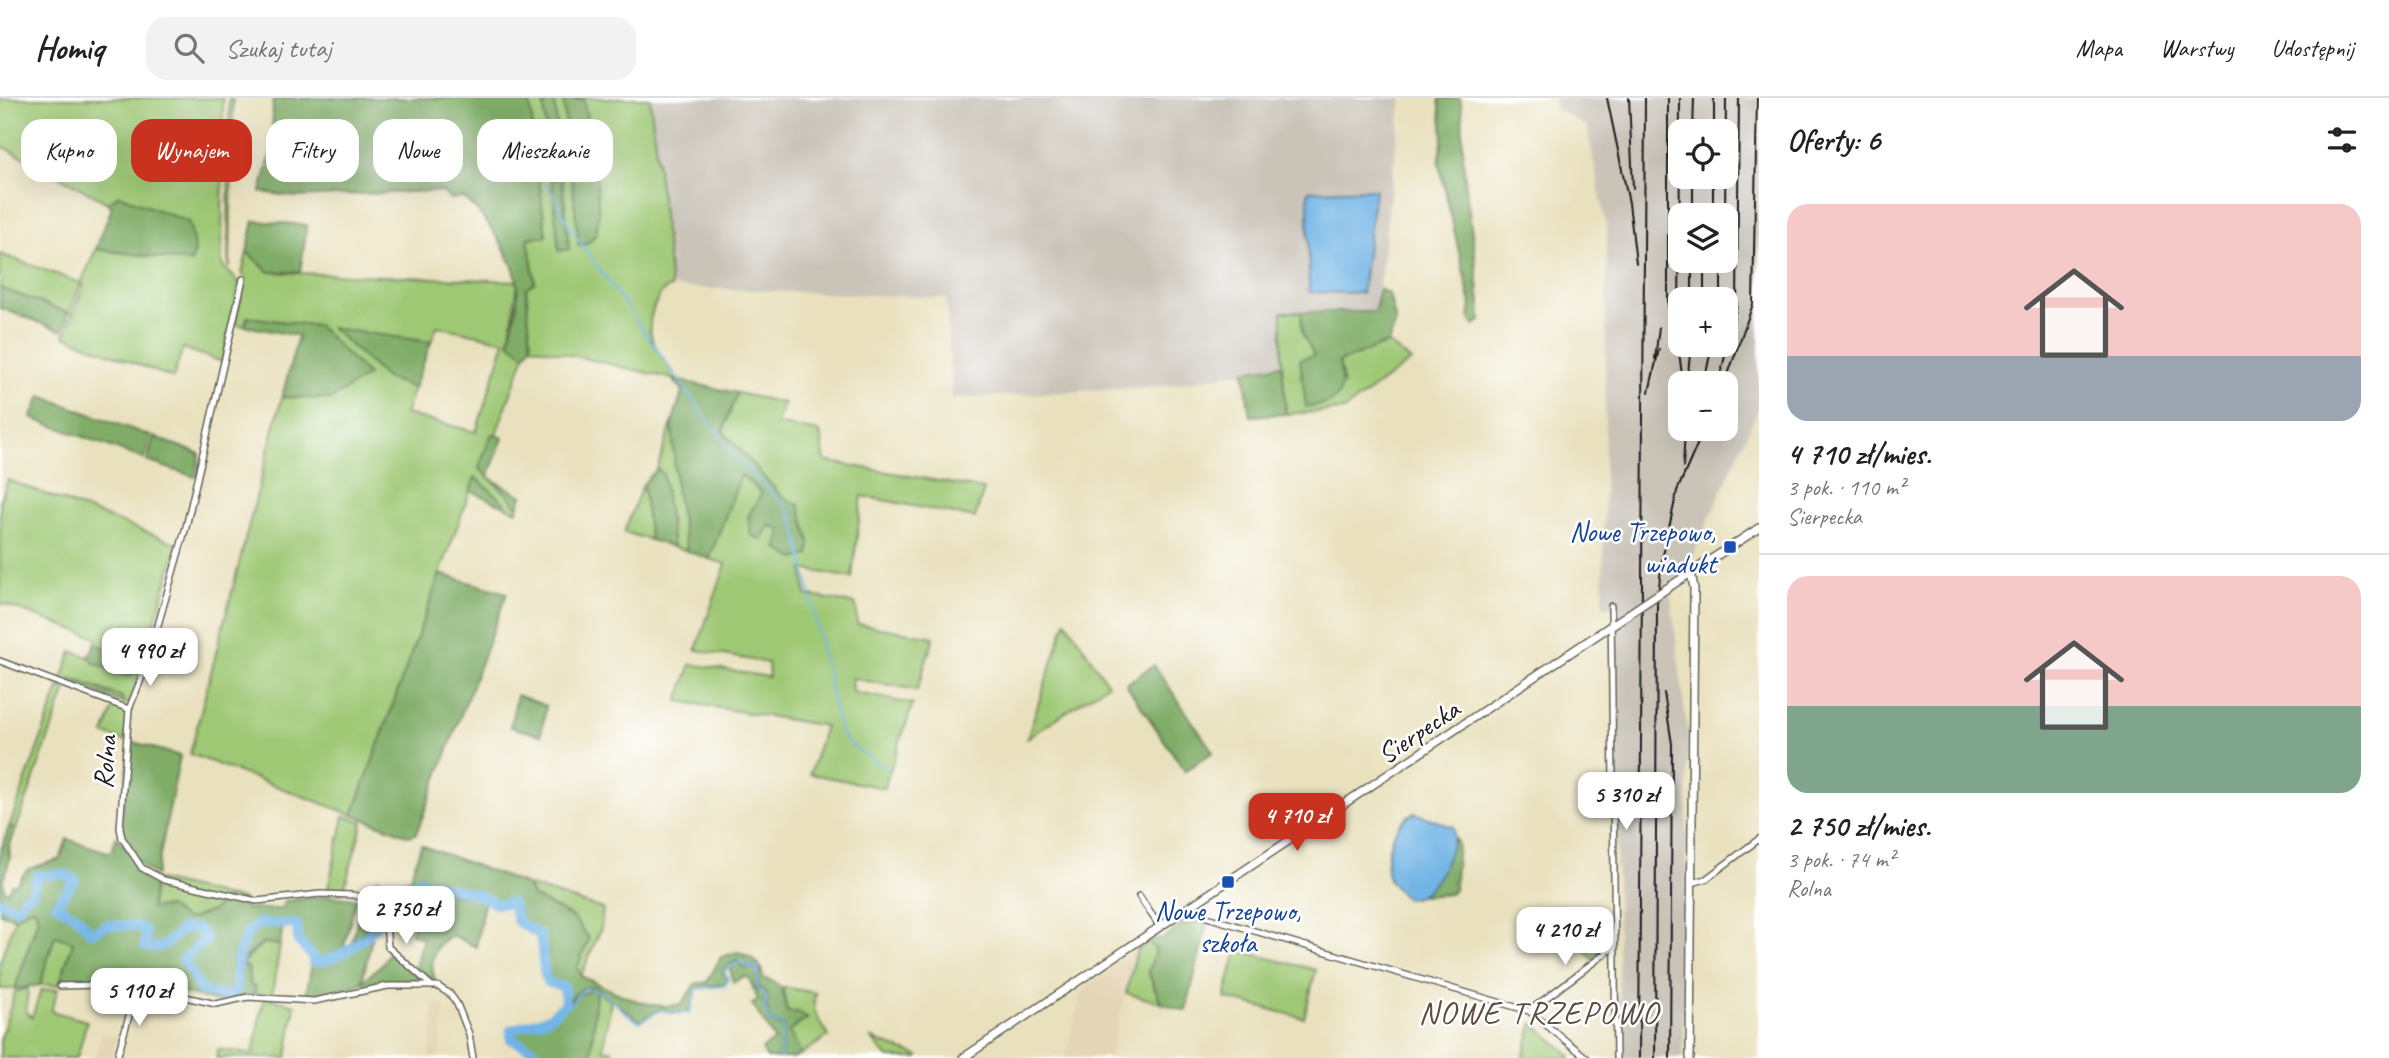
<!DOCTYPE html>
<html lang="pl">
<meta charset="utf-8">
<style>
body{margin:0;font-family:Caveat,sans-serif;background:#f2f2f2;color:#222;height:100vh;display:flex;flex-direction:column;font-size:26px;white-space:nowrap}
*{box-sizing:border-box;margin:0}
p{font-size:23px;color:#767676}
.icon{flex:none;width:38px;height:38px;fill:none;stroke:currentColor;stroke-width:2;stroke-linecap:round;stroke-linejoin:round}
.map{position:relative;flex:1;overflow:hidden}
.sheet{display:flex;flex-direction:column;background:#fff;width:630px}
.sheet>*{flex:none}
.hud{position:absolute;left:21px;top:21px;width:665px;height:63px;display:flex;gap:14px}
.controls{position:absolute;left:1668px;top:21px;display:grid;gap:14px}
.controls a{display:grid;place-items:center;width:70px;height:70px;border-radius:14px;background:#fff;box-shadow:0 7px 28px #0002;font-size:35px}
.price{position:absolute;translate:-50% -60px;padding:0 16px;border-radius:14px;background:#fff;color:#222;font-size:23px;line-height:46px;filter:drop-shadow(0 2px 4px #0008)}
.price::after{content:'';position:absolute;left:50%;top:42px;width:21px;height:16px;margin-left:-10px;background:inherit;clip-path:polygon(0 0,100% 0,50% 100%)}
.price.current{background:#c8321e;color:#fff}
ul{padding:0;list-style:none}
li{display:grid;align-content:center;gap:14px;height:371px;padding:0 28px}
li+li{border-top:2px solid #e0e0e0}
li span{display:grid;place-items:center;height:217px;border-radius:21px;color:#555}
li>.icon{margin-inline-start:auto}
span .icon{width:126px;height:126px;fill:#fffc;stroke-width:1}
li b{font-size:30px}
h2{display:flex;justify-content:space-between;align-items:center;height:84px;padding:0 28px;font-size:30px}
.pill{padding:0 24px;border-radius:21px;background:#fff;box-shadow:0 7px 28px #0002;font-size:24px;line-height:63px}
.pill.current{background:#c8321e;color:#fff}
header{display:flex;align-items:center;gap:42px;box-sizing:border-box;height:98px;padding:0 35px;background:#fff;border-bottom:2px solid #e0e0e0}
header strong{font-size:33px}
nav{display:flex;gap:38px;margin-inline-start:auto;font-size:24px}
.search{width:490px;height:63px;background:#f2f2f2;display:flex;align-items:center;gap:18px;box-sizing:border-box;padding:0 24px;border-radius:21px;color:#767676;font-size:26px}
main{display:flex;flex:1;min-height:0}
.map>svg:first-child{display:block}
</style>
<header>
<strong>Homiq</strong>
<div class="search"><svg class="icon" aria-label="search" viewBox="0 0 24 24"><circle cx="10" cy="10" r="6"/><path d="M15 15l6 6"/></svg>Szukaj tutaj</div>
<nav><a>Mapa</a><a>Warstwy</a><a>Udostępnij</a></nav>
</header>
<main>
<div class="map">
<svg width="1759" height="960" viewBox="0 0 1759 960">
<rect width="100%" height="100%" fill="#fff"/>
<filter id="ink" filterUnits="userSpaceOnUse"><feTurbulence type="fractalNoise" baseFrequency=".0143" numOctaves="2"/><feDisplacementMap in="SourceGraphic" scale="14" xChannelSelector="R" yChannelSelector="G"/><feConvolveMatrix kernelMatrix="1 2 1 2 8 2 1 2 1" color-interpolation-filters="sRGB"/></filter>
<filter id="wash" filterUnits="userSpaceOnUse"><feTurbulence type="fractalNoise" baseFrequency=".00686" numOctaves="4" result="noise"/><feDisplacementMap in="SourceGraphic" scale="28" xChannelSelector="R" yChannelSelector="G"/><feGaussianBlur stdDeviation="1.57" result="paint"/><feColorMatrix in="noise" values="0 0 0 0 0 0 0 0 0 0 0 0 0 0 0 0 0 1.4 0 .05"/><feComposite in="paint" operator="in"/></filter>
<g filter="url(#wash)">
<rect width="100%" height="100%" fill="#e9e1be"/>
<!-- built -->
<path fill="#e5d5b7" d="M 1137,852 L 1109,960 L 1065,960 L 1082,891 Z
M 434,903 L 444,907 L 439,960 L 429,960 Z
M 101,936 L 117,939 L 112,960 L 95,960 Z"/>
<!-- industrial -->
<path fill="#c9c3b8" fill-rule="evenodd" d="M 650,0 L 1402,0 L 1376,214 L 1282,214 L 1282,267 L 1165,288 L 952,301 L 946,200 L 671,189 Z
M 1554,0 L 1759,0 L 1759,309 L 1686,473 L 1666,487 L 1671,499 L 1688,640 L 1683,960 L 1620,960 L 1615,661 L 1615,539 L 1619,528 L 1614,509 L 1603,508 L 1607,132 L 1587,28 L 1556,11 ZM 1680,33 L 1726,33 L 1726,79 L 1680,79 ZM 1680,117 L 1726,117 L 1726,163 L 1680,163 ZM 1680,201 L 1726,201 L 1726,247 L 1680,247 ZM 1680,285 L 1726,285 L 1726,331 L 1680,331 Z"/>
<!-- green -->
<path fill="#9fc874" stroke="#5e7248" stroke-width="2" fill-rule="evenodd" d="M 0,0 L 223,0 L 222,167 L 240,185 L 222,264 L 183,250 L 173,280 L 64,238 L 84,186 L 81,185 L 69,215 L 0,190 L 0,156 L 81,185 L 96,151 L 190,164 L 119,97 L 108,105 L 0,47 Z
M 229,0 L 233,0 L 230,170 L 228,162 Z
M 529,0 L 543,0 L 559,153 L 569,150 L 554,0 L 650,0 L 671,189 C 661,192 658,200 654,209 C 641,241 661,255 678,282 L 531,248 L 526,190 L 535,184 L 528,140 L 546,138 Z
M 247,154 L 269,174 L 518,183 L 509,243 L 525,257 L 496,336 L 491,337 L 479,370 L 511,399 L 518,410 L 517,413 L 507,409 L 475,379 L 353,717 L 190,656 L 282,299 L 331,301 L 318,228 L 247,219 L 245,228 L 235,226 L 246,180 L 242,176 ZM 437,228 L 505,243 L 476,334 L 405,316 L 414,290 L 386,280 L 333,231 L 431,244 Z
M 1282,214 L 1301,214 C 1303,248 1321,263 1344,286 L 1339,264 L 1388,245 L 1411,263 L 1344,312 L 1286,316 L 1282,267 Z
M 737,295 L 784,305 L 777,326 L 820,334 L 825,363 L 984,391 L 975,420 L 862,398 L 852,480 L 803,471 L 806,497 L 856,506 L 857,526 L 934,539 L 917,592 L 851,580 L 852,594 L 913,606 L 884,690 L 810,676 L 825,628 L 678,603 L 691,566 L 769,579 L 768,565 L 696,552 L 726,466 L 709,461 L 741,376 L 762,395 L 748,419 L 781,432 L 799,408 L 781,398 L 723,333 Z
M 672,325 L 676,391 L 687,453 L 673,449 L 663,375 L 657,371 Z
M 8,382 L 178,446 L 132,602 L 127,606 L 123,605 L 122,599 L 71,580 L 68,585 L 61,583 L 72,553 L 89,559 L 94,565 L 122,563 L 119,554 L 95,546 L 97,540 L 0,505 L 0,403 Z
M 643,386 L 650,442 L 624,434 Z
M 1066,523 L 1108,586 L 1027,640 Z
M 60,588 L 66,591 L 16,731 L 9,729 Z
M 114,608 L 128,615 L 125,643 L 104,636 Z
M 344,718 L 363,724 L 343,795 L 327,795 Z
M 155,781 L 229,799 L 212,813 L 187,822 L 168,809 L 150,811 Z
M 527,787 L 603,811 L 601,830 L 581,878 L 577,870 L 573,819 L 532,798 Z
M 31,810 L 36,811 L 38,821 L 15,891 L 0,891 L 0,864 L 15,820 Z
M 1601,814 L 1600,856 L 1593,862 L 1573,835 Z
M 55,837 L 73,844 L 59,887 L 40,887 Z
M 1149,844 L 1156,852 L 1148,874 L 1161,905 L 1126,895 L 1137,852 Z
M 263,845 L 280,847 L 272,897 L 255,896 L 255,888 L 250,888 L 248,870 L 241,867 Z
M 1237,852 L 1316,872 L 1304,920 L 1225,900 Z
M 783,889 L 816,895 C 809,912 820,924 829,938 L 801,956 L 788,933 L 807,920 L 787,914 Z
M 28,890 L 26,914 L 32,919 L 41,892 L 58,891 L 51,913 L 87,923 L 77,960 L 0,960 L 0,942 L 15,894 Z
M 596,892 L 611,904 L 603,951 L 612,952 L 611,956 L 603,956 L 602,960 L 591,960 Z
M 264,899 L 295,907 L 287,960 L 216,960 L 218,951 L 253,956 Z
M 1533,925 L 1570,957 L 1571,960 L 1523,960 Z
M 872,941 L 919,958 L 918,960 L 888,960 Z"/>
<!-- forest -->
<path fill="#7fac66" stroke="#4e6441" stroke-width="2" d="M 273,0 L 529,0 L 546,138 L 528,140 L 535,184 L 526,190 L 531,248 L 525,257 L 509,244 C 512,226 521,200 517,183 C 513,158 483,115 463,100 L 450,101 L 442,94 L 434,93 L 295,99 L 261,94 L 272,51 Z
M 543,0 L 554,0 L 569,151 L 559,153 Z
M 563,0 L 584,2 C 588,33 604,108 596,135 C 593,142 586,147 579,148 Z
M 1439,0 L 1460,0 C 1465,24 1461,47 1464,71 C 1469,122 1479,172 1481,223 L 1474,227 L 1469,219 L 1471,206 L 1439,66 L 1443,36 Z
M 119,97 L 189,124 L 195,154 L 191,164 L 96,151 L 112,109 L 108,105 Z
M 254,123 L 307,127 L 300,174 L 269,174 L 247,154 Z
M 0,190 L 69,215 L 62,233 L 0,210 Z
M 1379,191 L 1389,196 L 1396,225 L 1388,245 L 1339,264 C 1345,297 1341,305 1306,309 L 1300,261 L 1314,257 L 1302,235 L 1301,214 L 1375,214 Z
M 248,219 L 318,228 L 368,277 L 331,301 L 282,299 L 298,238 L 245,228 Z
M 332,230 L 431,244 L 414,290 L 386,280 Z
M 1282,267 L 1286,316 L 1250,318 L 1244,273 Z
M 672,281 L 737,295 L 723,333 L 781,398 L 799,407 L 810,444 L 809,457 L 795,461 L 777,450 L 781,432 L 770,427 L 761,441 L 751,437 L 748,419 L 762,395 L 741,377 L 709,461 L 687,453 L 676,391 L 672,325 L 683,292 Z
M 41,298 L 151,338 L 144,361 L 31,320 Z
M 496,336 L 503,340 L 488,379 L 522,398 L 518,410 C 508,393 492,384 479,370 L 491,337 Z
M 154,339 L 200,356 L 195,379 L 147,363 Z
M 657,371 L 663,375 L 673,449 L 650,442 L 643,386 Z
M 475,379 L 505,405 L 507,409 L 470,393 Z
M 440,476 L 507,495 L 416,736 L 409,738 L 353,717 Z
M 95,546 L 119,554 L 122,563 L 132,569 L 133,574 L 129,578 L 94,565 L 89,559 Z
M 1154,567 L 1213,654 L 1185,673 L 1126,586 Z
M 70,580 L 122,599 L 123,605 L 68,585 Z
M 517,597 L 546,608 L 541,637 L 510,629 Z
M 134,644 L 180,658 L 156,777 C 137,768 124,746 121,726 L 130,645 Z
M 9,729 L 16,731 L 9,749 L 10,760 L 3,782 L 4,792 L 8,794 L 12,786 L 16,786 L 28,771 L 60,761 L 67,741 L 107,754 L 112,753 L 116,739 L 132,757 L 136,772 L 155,781 L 151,810 L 168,809 L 187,822 L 212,813 L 229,799 L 243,801 L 247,811 L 282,811 L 285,803 L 326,798 L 356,801 L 343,852 L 327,863 L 314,863 L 313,856 L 300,842 L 298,825 L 258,824 C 236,837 235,869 234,892 L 221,897 L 201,891 L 184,861 L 201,851 L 206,843 L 204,835 L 197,829 L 180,831 C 170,844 162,851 146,847 L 146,831 L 106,825 L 91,834 L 78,816 L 57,807 L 75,784 L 75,780 L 64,775 L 36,777 L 31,795 L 25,796 L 16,810 L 0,803 L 0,754 Z
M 1455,741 L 1458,746 L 1454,792 L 1450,796 L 1421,798 L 1433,785 Z
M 421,747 L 527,787 L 532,798 L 573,819 L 589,841 L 577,870 L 581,878 C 611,891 649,915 682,906 L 695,886 L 707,884 L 721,859 L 738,854 C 753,860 762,863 763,880 C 786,887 781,892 787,914 L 798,914 L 807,921 L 789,933 L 801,956 L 794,960 L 781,960 L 784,927 L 770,922 L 766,906 L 769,903 L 767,896 L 758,888 L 760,871 L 757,867 L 746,868 L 743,862 C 737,861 726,868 723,873 L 728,882 L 725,886 L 697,890 L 690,913 L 672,915 L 660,911 L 640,923 L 594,889 L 583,890 L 567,904 L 563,897 L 565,887 L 559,883 L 550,885 L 541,863 L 547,854 L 542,836 L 519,823 L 511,801 L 496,805 C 477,787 443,794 420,780 L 386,804 L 375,788 L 378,780 L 391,788 L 410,781 Z
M 66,778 L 74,783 L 54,807 L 80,822 L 85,833 L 94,836 L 106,828 L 135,829 L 144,832 L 146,850 C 163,853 172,845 182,832 L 196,832 L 201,835 L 202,845 L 182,861 L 200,894 L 217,900 L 238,894 L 241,867 L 248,869 L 250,887 L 255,888 L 255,896 L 217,904 L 134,881 L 61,881 L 73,844 L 55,838 L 40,887 L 15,891 L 38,821 L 35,811 L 31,810 L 15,820 L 0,815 L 0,807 L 20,811 L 24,801 L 33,797 L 37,779 Z
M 423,786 L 455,797 L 485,800 L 476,849 L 452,837 C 433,846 428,864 436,884 L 415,869 L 423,840 L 411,836 Z
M 362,803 L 375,816 L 375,823 L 352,844 Z
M 1200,823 L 1207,826 L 1186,913 L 1161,905 L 1148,873 L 1156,852 L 1149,844 L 1155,840 L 1162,841 L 1185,826 Z
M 261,826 L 283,827 L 280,847 L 263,845 L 241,863 L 246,839 Z
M 374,831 L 362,884 L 383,865 L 388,855 L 421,881 L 362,885 L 335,894 L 306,898 L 312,865 L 329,865 Z
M 738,863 L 745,871 L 757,870 L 756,890 L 766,897 L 763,905 L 769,924 L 783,929 L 779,960 L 767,960 L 762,951 L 775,942 L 752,906 L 758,902 L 749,880 L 743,879 L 733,885 L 730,870 Z
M 596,892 L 591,960 L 541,960 L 532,949 L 511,938 L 515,930 C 523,931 524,927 530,926 C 558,923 574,891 596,892 Z"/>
<!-- water -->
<path fill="#70b3e5" stroke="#466880" stroke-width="2" d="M 1375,91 L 1362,195 L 1309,194 L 1308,93 Z
M 1415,715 L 1453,729 C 1457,751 1433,801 1407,801 C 1401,795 1393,789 1389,781 C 1381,762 1394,721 1415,715 Z"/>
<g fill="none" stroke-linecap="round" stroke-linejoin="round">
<!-- stream -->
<path stroke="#70b3e5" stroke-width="2" d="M 543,78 L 574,135 L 682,287 L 736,360 L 786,409 L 795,426 L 839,631 L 848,645 L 888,672
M 565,906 L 571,905 L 584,891 C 609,889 619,916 640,924 L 661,912 L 672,916 L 690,915 L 697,891 L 725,888 L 729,881 L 724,873 L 742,862 L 746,869 L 758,869 L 757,889 L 767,899 L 764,906 L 769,923 L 783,927 L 780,960"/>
<!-- river -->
<path stroke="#70b3e5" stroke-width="10" d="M 0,804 L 17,811 L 25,798 L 32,796 L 37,778 L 64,776 L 75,782 L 56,807 L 77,818 L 91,835 L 107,827 L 135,828 L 145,832 L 145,849 C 163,852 170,844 182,831 L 196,830 L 203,835 L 205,843 L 183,861 L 201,893 L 227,898 L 236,893 C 236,870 237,839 259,825 L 297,826 L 298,843 L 312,858 L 313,864 C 334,865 362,844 375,829 C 379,824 377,818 380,813 C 387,800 407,788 419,782 C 441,790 480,793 495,806 L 512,805 L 518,824 L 540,837 C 544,854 541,867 547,884 L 564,889 L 565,906 L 549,920 L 511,932 L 511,941 L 532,951 L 540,960"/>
</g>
</g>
<g filter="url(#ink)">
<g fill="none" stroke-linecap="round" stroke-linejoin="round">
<defs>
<path id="minor" d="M 243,181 L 186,429 L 146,569 L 129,611 L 120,730 L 122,740 L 142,770 L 164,782 L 257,803 L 320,796 L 353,797 L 368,801 L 385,815 L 388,849 L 432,888
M 1611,508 L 1616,960
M 0,563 L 129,611
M 1692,785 L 1706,781 L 1759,741
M 1139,798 L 1160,829
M 1193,807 L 1207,819 L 1529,913 L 1587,960
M 60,888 L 98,887 L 159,893 L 216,906 L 248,899 L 314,903 L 388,888 L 437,888 L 450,896 L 457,906 L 469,936 L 473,960
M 1529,913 L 1615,848
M 117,960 L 137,890"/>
<path id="tertiary" d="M 1672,487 L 1759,430
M 963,960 L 1615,525
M 1690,960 L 1694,490 L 1691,475"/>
</defs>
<!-- minor casing -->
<use href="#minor" stroke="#646155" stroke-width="8"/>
<!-- tertiary casing -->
<use href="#tertiary" stroke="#646155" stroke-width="10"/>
<!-- minor -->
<use href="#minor" stroke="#fff" stroke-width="5"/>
<!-- tertiary -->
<use href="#tertiary" stroke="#fff" stroke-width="7"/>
<!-- rail -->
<path stroke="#1c1c1c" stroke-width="2" d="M 1607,0 L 1629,105 L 1636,165
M 1629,0 L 1633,90
M 1668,0 L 1668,211 L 1673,241
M 1680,0 L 1679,254 L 1683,285
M 1693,33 L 1694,0
M 1714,33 L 1714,0
M 1693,117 L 1693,79
M 1713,117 L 1713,79
M 1725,117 L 1726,0
M 1692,201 L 1692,163
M 1704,201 L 1704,163
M 1721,201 L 1721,163
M 1655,261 L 1659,229
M 1688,275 L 1691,247
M 1721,275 L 1737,207 L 1739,0
M 1704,285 L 1712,247
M 1725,285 L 1753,206 L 1757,0
M 1649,294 L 1659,251
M 1683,369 L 1685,331
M 1664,595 L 1672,646 L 1670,960
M 1639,960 L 1645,0
M 1655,960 L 1657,506 L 1662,462 L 1677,393 L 1704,331"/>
<defs>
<path id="tertiary-bridge" d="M 1615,525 L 1672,487"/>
</defs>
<!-- tertiary-bridge casing -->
<use href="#tertiary-bridge" stroke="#646155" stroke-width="10" stroke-linecap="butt"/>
<!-- tertiary-bridge -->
<use href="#tertiary-bridge" stroke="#fff" stroke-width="7"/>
</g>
</g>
<!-- markers -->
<g fill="#1a4fb4" stroke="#fff" stroke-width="2.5">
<rect x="1723" y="442" width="14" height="14" rx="3.5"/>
<rect x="1221" y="777" width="14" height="14" rx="3.5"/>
</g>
<g text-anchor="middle" stroke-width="5" stroke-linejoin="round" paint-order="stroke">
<!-- transit labels -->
<g font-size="28" fill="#164399" stroke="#fff" text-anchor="end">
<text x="1716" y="443">Nowe Trzepowo,<tspan x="1716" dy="32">wiadukt</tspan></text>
<text x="1228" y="822" text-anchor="middle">Nowe Trzepowo,<tspan x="1228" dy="32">szkoła</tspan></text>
</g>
<!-- street labels -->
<g font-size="28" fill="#1c1c1c" stroke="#fff">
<text transform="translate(1418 633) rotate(-34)" y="10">Sierpecka</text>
<text transform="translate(104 664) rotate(-85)" y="10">Rolna</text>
</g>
<!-- quarter labels -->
<g font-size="32" letter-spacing="2" fill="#5e4d40" stroke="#fff">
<text x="1539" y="925">NOWE TRZEPOWO</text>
</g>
</g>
</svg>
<div class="controls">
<a><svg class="icon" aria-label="locate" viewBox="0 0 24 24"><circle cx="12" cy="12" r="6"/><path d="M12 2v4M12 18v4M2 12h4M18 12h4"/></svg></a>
<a><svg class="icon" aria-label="layers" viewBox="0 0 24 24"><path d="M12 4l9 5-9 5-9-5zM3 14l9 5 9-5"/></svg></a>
<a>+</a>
<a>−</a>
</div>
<b class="price" style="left:150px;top:590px">4 990 zł</b>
<b class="price" style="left:1626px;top:734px">5 310 zł</b>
<b class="price current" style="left:1297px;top:755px">4 710 zł</b>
<b class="price" style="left:406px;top:848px">2 750 zł</b>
<b class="price" style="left:1565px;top:869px">4 210 zł</b>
<b class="price" style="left:139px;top:930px">5 110 zł</b>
<div class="hud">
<a class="pill">Kupno</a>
<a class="pill current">Wynajem</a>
<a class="pill">Filtry</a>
<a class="pill">Nowe</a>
<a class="pill">Mieszkanie</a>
</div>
</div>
<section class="sheet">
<h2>Oferty: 6<svg class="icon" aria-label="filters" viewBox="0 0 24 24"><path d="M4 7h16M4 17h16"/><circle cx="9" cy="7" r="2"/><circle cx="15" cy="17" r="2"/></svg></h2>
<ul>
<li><span style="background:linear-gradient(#f6c9c9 70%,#9aa5b1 0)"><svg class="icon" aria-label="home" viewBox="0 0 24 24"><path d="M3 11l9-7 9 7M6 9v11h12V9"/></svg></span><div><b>4 710 zł/mies.</b><p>3 pok. · 110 m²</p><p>Sierpecka</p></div></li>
<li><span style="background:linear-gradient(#f6c9c9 60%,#7fa58c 0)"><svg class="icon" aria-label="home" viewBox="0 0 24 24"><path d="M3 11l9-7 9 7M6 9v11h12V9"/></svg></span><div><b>2 750 zł/mies.</b><p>3 pok. · 74 m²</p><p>Rolna</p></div></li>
</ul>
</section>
</main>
